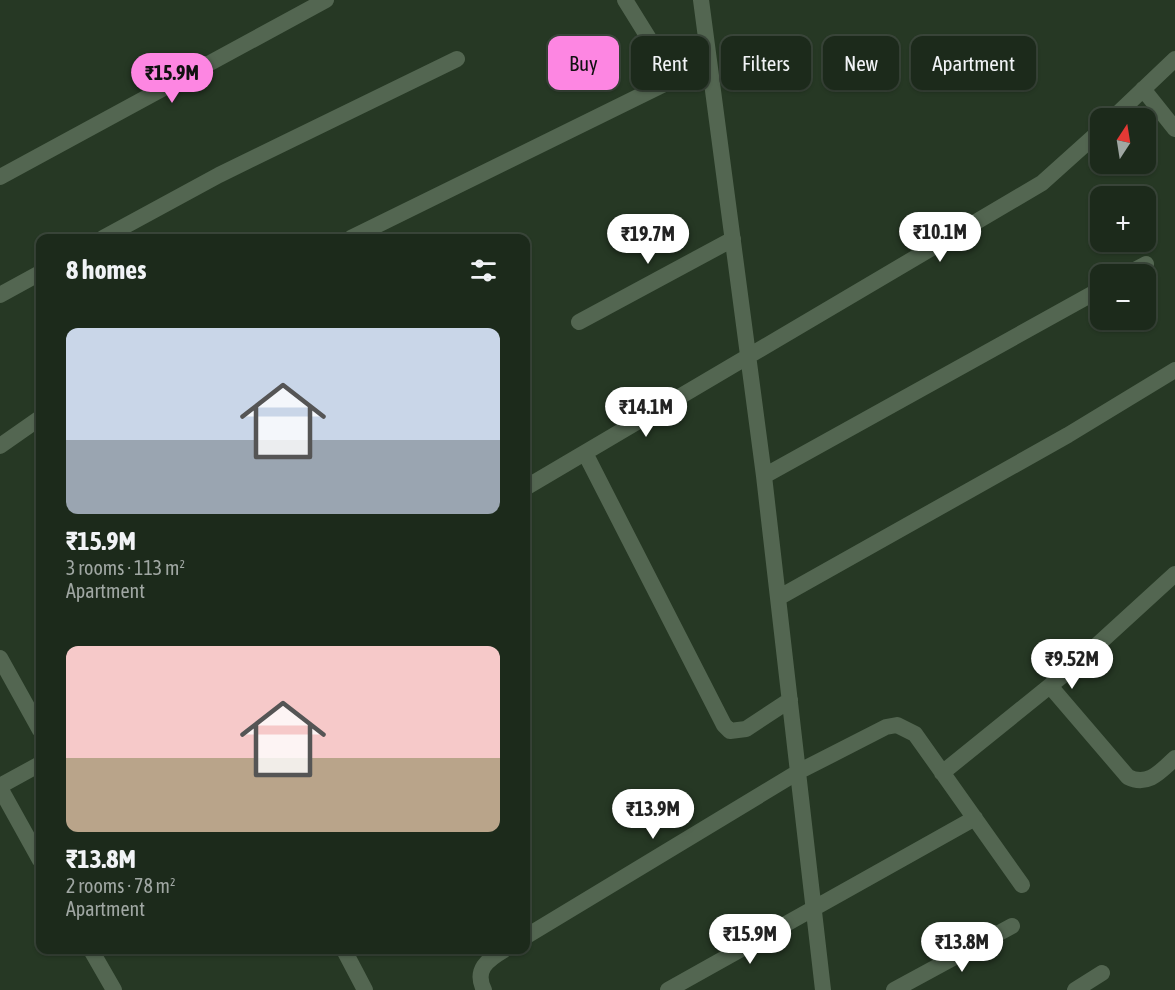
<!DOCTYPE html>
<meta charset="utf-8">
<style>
body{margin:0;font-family:"Asap Condensed",sans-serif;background:#293628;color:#f1f3f6;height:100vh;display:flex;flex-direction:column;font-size:22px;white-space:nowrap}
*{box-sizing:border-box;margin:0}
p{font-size:20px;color:#a0a7a3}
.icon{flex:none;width:33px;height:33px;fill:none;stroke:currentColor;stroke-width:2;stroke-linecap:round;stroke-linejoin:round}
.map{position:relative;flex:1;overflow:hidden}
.side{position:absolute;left:36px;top:234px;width:494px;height:720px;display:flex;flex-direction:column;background:#1c2a1b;border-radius:12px;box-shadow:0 2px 4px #0004,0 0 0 2px #3a463a}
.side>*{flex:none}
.top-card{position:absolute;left:548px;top:36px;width:537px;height:54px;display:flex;gap:12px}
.needle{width:39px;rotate:12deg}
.controls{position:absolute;left:1090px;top:108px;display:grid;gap:12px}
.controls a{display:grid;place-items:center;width:66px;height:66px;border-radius:12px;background:#1c2a1b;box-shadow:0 2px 4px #0004,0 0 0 2px #3a463a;font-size:30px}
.price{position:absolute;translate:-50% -51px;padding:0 14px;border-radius:21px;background:#fff;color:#222;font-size:20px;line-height:39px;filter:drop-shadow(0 2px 3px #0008)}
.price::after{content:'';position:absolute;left:50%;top:36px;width:18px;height:14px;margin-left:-9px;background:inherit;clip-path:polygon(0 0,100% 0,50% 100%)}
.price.on{background:#fd86e2;color:#111}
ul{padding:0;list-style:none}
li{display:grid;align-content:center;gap:12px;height:318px;padding:0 30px}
li span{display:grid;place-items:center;height:186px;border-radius:12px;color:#555}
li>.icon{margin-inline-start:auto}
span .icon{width:108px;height:108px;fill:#fffc;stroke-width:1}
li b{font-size:26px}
h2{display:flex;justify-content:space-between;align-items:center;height:72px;padding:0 30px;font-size:26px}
.pill{padding:0 21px;border-radius:12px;background:#1c2a1b;box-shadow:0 2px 4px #0004,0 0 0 2px #3a463a;font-size:21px;line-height:54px}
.pill.on{background:#fd86e2;color:#111}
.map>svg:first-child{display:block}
</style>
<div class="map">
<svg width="1175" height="990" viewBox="0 0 1175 990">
<rect width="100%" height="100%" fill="#263824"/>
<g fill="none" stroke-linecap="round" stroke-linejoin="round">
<!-- minor -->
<path stroke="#536651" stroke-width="16" d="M 625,0 L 674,79
M 701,0 L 764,476 L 823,990
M 1143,89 L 1175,129
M 1113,118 L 1175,59
M 0,177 L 326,0
M 103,238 L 219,175 L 457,59
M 351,238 L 709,62
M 1127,274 L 1146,264
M 0,295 L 40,273
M 579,322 L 733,239
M 0,446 L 40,418
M 585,453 L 724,725 L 730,731 L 746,729 L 790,700
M 764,476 L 1101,289
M 525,488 L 1042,183 L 1101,130
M 778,598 L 1068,435 L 1175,370
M 0,658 L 40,730
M 1050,686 L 1128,777 C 1148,787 1161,771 1175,758
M 942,773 L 1072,668 L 1175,574
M 0,786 L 40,764
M 0,788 L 40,860
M 525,937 L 798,772 L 886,727 L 897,725 L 915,734 L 1022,885
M 91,950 L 114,990
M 344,950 L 365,990
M 484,990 C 474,970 487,960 504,950
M 668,990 L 975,818
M 894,990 L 1012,926
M 1075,990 L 1102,973"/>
</g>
</svg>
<div class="controls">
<a><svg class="needle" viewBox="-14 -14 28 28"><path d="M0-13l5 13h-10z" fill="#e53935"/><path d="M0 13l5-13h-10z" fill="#a0a7a3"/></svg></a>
<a>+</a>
<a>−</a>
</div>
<b class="price on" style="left:172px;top:104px">₹15.9M</b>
<b class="price" style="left:940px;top:263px">₹10.1M</b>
<b class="price" style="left:648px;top:265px">₹19.7M</b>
<b class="price" style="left:646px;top:438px">₹14.1M</b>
<b class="price" style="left:1072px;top:690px">₹9.52M</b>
<b class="price" style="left:653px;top:840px">₹13.9M</b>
<b class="price" style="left:750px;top:965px">₹15.9M</b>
<b class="price" style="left:962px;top:973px">₹13.8M</b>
<div class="top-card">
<a class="pill on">Buy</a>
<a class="pill">Rent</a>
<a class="pill">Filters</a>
<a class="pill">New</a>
<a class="pill">Apartment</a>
</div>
<section class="side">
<h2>8 homes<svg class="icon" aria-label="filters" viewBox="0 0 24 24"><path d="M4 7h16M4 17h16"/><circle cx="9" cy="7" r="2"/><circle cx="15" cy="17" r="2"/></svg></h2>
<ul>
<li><span style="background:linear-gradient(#c9d6e8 60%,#9aa5b1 0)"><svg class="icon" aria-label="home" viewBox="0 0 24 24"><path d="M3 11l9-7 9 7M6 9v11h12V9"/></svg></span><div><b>₹15.9M</b><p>3 rooms · 113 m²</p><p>Apartment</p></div></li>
<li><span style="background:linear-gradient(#f6c9c9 60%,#b9a48a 0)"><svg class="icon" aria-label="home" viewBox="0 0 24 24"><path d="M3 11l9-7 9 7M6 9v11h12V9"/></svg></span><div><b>₹13.8M</b><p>2 rooms · 78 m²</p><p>Apartment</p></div></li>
</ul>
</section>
</div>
